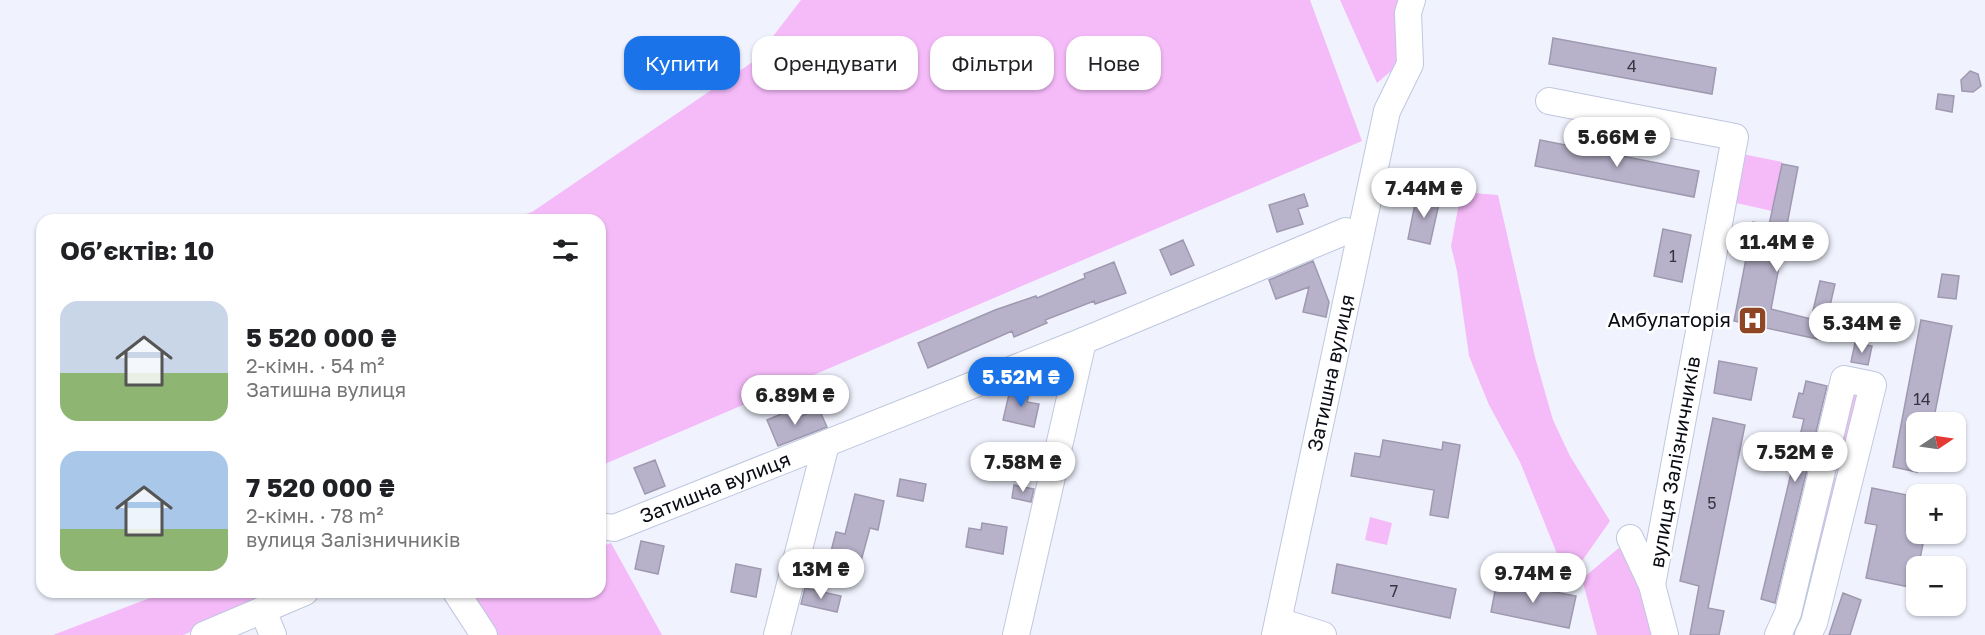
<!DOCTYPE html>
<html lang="uk">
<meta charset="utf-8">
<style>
body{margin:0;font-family:"Golos Text",sans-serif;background:#f6f6f6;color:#202124;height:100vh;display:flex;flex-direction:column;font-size:22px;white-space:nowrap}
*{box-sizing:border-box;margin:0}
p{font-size:20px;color:#757577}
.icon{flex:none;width:33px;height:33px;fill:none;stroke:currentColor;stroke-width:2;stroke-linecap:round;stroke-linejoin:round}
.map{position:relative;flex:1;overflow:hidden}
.panel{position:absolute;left:36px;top:214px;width:570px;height:384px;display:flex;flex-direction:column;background:#fff;border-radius:18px;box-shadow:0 2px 4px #0004}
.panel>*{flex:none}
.top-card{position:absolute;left:624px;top:36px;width:570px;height:54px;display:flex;gap:12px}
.needle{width:39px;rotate:77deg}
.fabs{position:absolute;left:1906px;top:412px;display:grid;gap:12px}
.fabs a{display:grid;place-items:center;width:60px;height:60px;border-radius:12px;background:#fff;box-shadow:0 2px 4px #0004;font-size:30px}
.price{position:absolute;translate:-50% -51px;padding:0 14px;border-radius:21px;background:#fff;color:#222;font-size:20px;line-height:39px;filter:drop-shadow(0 2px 3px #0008)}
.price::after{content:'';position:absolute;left:50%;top:36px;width:18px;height:14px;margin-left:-9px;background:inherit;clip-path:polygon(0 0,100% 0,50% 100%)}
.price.current{background:#1a73e8;color:#fff}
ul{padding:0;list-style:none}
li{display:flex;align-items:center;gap:18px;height:150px;padding:0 24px}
li span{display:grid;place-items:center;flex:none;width:168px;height:120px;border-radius:18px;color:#555}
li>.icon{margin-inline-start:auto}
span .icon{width:72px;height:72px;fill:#fffc;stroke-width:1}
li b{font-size:26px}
h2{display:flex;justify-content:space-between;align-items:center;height:72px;padding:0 24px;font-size:26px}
.chip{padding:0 21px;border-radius:18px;background:#fff;box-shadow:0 2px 4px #0004;font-size:21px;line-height:54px}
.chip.current{background:#1a73e8;color:#fff}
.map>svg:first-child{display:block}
</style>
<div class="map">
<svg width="1985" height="635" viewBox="0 0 1985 635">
<rect width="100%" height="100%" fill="#f0f3fe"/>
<!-- green -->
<path fill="#f5bbf9" d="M 801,0 L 1310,0 L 1362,141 L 600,466 L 600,220 L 507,220 L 532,212 L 754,61 Z
M 1340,0 L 1397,0 L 1403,13 L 1396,67 L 1377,83 Z
M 1742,154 L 1782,162 L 1772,211 L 1732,202 Z
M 1461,192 L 1498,195 L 1535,357 L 1553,420 L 1570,456 L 1610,521 L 1575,571 L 1560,561 L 1520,462 L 1489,405 L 1469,356 L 1457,271 L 1451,246 Z
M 1852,394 L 1858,396 L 1842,468 L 1833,465 Z
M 1830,476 L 1840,479 L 1807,615 L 1797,612 Z
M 1370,517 L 1392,523 L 1387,545 L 1365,540 Z
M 611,543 L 662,635 L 473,635 L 445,593 L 600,592 L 600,547 Z
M 1620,547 L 1632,550 L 1659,635 L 1597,635 L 1582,579 Z
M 163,593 L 284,593 L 183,635 L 53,635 Z"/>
<!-- building -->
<path fill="#b7b1c9" stroke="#9f99b0" stroke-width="1.5" d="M 1553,38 L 1716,68 L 1712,94 L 1549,64 Z
M 1970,71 L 1978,74 L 1981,86 L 1973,92 L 1962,91 L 1961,80 Z
M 1938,94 L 1954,96 L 1952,112 L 1936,109 Z
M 1540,140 L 1699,171 L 1694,197 L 1535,166 Z
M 1782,164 L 1798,167 L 1771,309 L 1811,319 L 1820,281 L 1835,284 L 1822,340 L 1734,321 L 1753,222 L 1769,225 Z
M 1304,194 L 1308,206 L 1298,209 L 1303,224 L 1277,232 L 1269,205 Z
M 1417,194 L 1440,199 L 1430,244 L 1408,239 Z
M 1663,229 L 1691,235 L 1682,282 L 1654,276 Z
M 1183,240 L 1194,265 L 1171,275 L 1160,250 Z
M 1313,261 L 1329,302 L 1326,317 L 1303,312 L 1309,287 L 1276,299 L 1269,280 Z
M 1114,262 L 1126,293 L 1095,304 L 1094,301 L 1045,320 L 1047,323 L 1014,337 L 1012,331 L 928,368 L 918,343 L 995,310 L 1036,296 L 1037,298 L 1085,278 L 1084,274 Z
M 1942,274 L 1959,276 L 1956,299 L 1938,297 Z
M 1921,320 L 1952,326 L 1933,423 L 1917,423 L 1917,472 L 1893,467 Z
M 1855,343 L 1872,346 L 1868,365 L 1851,362 Z
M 1719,361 L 1757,368 L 1751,400 L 1714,393 Z
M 1806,381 L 1827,386 L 1775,603 L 1761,599 L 1804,419 L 1793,417 L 1799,393 L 1803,394 Z
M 1011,386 L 1030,390 L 1027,402 L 1039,404 L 1034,427 L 1003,420 Z
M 819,409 L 827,427 L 778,446 L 767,420 L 791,410 L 794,419 Z
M 1713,418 L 1745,425 L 1708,608 L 1724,611 L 1719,635 L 1690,635 L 1699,586 L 1680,581 Z
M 1383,440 L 1442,450 L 1443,442 L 1460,445 L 1448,518 L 1430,515 L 1434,490 L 1351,476 L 1355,453 L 1380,457 Z
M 655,460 L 665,486 L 645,494 L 634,468 Z
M 900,479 L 926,484 L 923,501 L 897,496 Z
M 1014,485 L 1034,489 L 1031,502 L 1012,498 Z
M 1872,488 L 1917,497 L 1917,534 L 1925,534 L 1914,588 L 1866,578 L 1877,525 L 1865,523 Z
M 855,494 L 884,501 L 878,530 L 870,528 L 858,572 L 828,563 L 836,532 L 845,534 Z
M 982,523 L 1007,527 L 1003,554 L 966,547 L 969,528 L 981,530 Z
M 641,541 L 664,546 L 658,574 L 635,569 Z
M 736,564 L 761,569 L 756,597 L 731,592 Z
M 1337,564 L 1456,589 L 1450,618 L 1332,593 Z
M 1497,581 L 1576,596 L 1569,628 L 1491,612 Z
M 805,588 L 841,596 L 837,612 L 801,604 Z
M 1843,593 L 1861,600 L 1850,635 L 1829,635 Z"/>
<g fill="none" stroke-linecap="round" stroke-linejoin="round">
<defs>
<g id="minor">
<path d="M 1549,101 L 1735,137 L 1652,585"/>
<path id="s1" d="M 600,526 L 614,528 L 1083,341 L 1346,231 L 1360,235"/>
<path d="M 1630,538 L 1652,585 L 1665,635"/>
<path d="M 456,592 L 484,635"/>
<path d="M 263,611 L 273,635"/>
<path d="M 1278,621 L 1323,635"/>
<path d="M 204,635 L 305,592"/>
<path d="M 777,635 L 826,444"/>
<path d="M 1016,635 L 1083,341"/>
<path id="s2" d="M 1275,635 L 1387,111 L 1410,64 L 1408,13 L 1412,0"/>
<path d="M 1778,635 L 1788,613 L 1844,379 L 1873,385 L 1814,623 L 1808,635"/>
</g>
</defs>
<!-- minor casing -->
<use href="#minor" stroke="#bfc7df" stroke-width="28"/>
<!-- minor -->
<use href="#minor" stroke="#fff" stroke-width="26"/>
</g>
<!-- icons -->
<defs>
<symbol id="hospital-square" viewBox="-11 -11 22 22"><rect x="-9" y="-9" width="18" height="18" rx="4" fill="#8e4624" stroke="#fff"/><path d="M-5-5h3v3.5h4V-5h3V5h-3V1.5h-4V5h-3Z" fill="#fff"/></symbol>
</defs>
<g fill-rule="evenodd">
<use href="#hospital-square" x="1736" y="304" width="33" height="33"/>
</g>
<g text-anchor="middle" stroke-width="5" stroke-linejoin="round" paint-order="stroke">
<!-- number labels -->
<g font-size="16" fill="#363642">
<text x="1632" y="72">4</text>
<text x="1673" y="262">1</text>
<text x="1922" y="405">14</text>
<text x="1712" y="509">5</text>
<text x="1394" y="597">7</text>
</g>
<!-- poi labels -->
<g font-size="20" fill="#0b0d15" stroke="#fff" text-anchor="end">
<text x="1731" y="327">Амбулаторія</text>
</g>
<!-- street labels -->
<g font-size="20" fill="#0b0d15" stroke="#fff">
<text dy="7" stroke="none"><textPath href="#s2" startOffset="268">Затишна вулиця</textPath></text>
<text transform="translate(1675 462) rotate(-80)" y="7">вулиця Залізничників</text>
<text dy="7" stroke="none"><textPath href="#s1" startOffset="123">Затишна вулиця</textPath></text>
</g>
</g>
</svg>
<div class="fabs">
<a><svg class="needle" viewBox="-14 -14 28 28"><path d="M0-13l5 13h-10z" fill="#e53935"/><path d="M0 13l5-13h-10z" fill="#757577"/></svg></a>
<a>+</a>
<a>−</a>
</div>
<b class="price" style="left:1617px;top:168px">5.66M ₴</b>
<b class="price" style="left:1424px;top:219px">7.44M ₴</b>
<b class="price" style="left:1777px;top:273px">11.4M ₴</b>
<b class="price" style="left:1862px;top:354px">5.34M ₴</b>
<b class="price current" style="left:1021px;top:408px">5.52M ₴</b>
<b class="price" style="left:795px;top:426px">6.89M ₴</b>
<b class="price" style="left:1795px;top:483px">7.52M ₴</b>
<b class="price" style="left:1023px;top:493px">7.58M ₴</b>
<b class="price" style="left:821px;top:600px">13M ₴</b>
<b class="price" style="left:1533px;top:604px">9.74M ₴</b>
<div class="top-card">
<a class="chip current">Купити</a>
<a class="chip">Орендувати</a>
<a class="chip">Фільтри</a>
<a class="chip">Нове</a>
</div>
<section class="panel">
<h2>Об’єктів: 10<svg class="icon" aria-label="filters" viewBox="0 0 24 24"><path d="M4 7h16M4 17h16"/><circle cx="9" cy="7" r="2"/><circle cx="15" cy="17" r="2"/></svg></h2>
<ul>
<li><span style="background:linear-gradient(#c9d6e8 60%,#8fb573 0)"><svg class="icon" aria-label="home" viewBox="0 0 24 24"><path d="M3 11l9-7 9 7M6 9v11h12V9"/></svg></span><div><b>5 520 000 ₴</b><p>2-кімн. · 54 m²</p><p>Затишна вулиця</p></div></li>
<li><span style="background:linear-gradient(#a9c7e8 65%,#8fb573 0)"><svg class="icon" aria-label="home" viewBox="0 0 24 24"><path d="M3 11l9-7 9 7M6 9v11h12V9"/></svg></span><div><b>7 520 000 ₴</b><p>2-кімн. · 78 m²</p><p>вулиця Залізничників</p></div></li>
</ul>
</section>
</div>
